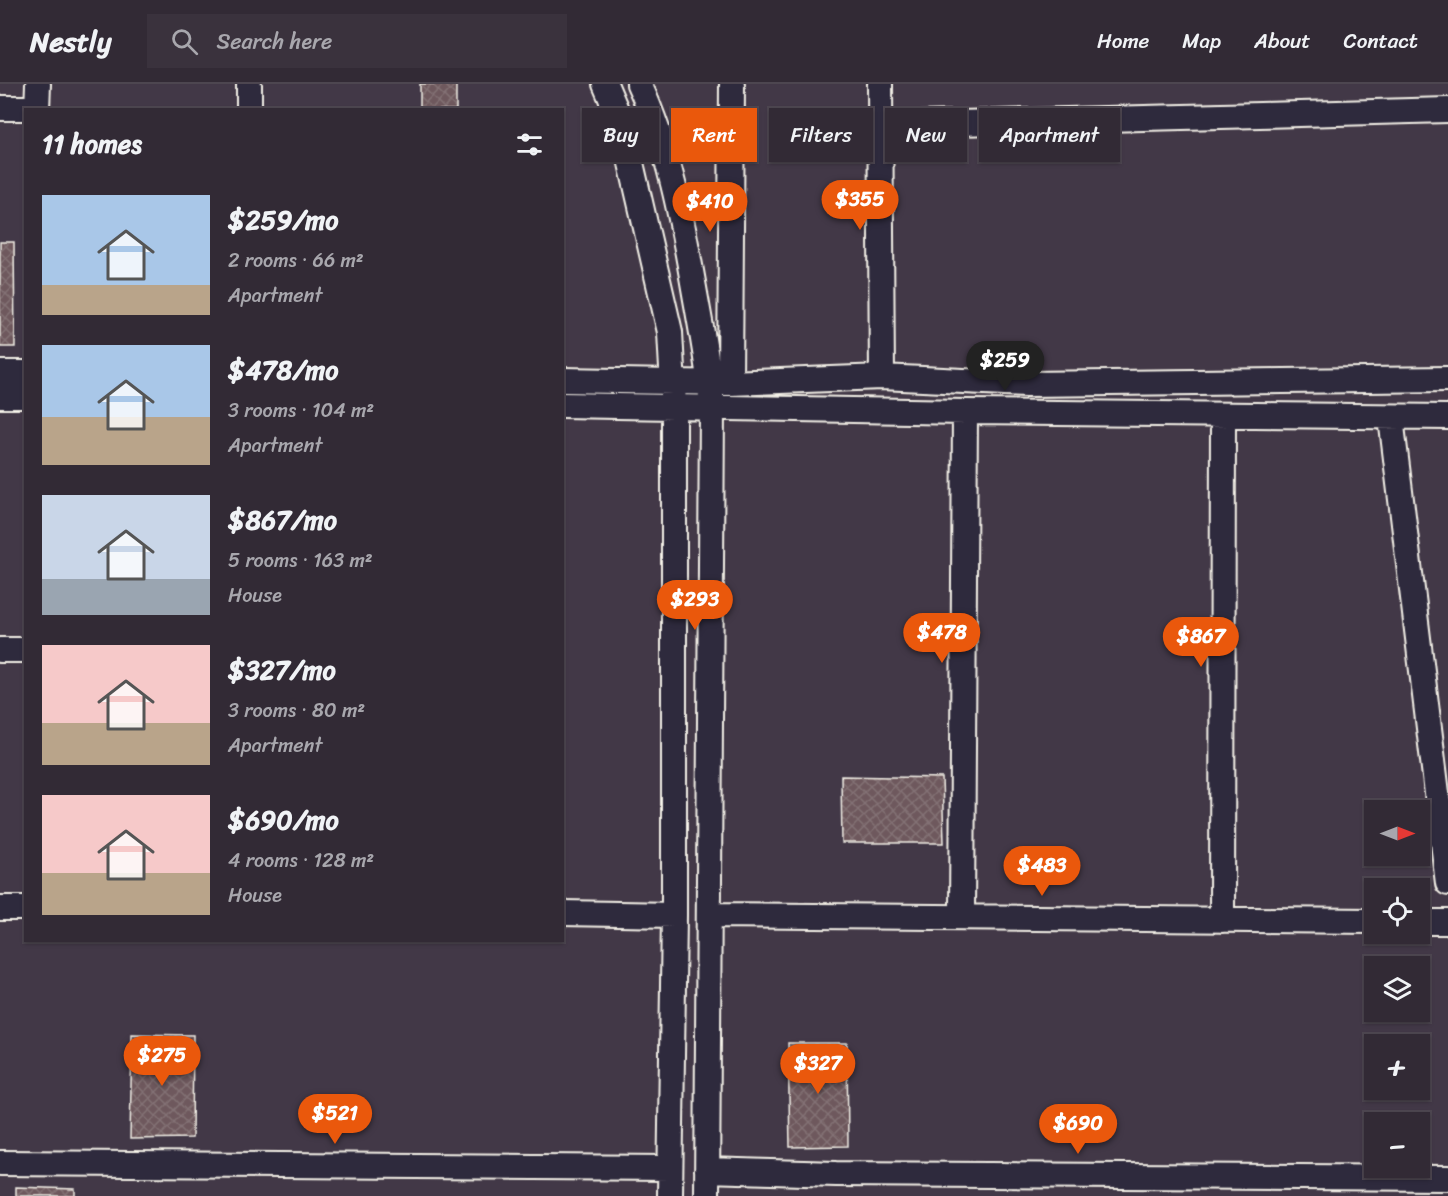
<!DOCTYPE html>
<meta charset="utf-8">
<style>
body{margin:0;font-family:Sriracha,sans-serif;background:#3a323d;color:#f1f3f6;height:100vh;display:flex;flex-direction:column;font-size:22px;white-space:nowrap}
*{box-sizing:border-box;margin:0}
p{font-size:20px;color:#a8a7ad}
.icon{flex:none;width:33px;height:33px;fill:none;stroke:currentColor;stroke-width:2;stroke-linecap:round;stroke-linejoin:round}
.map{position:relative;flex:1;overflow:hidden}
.sheet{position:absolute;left:24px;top:24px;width:540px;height:834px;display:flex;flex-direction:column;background:#322a35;border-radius:0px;box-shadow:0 2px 4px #0004,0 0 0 2px #4d4650}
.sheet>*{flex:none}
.top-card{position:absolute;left:582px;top:24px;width:570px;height:54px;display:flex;gap:12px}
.needle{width:39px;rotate:90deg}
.tools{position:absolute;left:1364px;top:716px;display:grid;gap:12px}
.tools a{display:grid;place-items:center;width:66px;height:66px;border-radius:0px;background:#322a35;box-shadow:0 2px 4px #0004,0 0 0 2px #4d4650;font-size:30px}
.price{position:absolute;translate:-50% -51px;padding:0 14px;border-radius:21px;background:#ea580c;color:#fff;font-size:20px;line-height:39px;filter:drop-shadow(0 2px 3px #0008)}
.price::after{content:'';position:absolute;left:50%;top:36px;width:18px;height:14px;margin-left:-9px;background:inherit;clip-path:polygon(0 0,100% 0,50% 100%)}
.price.on{background:#222;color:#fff}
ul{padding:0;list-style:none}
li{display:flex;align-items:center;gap:18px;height:150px;padding:0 18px}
li span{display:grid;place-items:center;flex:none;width:168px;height:120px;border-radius:0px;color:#555}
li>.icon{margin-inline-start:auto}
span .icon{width:72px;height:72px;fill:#fffc;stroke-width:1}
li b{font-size:26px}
h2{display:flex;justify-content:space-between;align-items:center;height:72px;padding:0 18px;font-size:26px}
.pill{padding:0 21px;border-radius:0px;background:#322a35;box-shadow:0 2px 4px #0004,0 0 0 2px #4d4650;font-size:21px;line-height:54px}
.pill.on{background:#ea580c;color:#fff}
header{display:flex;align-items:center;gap:36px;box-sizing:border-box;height:84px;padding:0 30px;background:#322a35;border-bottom:2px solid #4d4650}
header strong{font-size:28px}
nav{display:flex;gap:33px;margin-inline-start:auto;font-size:21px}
.search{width:420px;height:54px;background:#3a323d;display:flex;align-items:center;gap:15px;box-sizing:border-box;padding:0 21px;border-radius:0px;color:#a8a7ad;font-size:22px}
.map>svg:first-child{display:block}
</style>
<header>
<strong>Nestly</strong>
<div class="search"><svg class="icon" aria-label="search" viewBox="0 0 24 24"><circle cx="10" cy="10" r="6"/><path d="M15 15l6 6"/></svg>Search here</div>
<nav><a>Home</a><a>Map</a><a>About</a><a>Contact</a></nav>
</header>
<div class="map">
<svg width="1448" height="1112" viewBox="0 0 1448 1112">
<defs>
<pattern id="building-cross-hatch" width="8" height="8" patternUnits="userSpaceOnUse" patternTransform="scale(1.5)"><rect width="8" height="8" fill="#6e595d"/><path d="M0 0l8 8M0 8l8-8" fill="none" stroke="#837174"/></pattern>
</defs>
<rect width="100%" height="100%" fill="#423847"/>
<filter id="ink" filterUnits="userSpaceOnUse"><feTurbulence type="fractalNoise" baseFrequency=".0167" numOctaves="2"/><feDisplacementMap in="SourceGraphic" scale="12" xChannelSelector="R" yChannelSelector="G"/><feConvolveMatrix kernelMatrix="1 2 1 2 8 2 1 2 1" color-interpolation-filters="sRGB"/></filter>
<g filter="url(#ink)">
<!-- building -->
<path fill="url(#building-cross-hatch)" stroke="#f4f1e8" stroke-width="1.5" d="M 420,0 L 456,0 L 456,26 L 420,26 Z
M 0,158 L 14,158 L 15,263 L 0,263 Z
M 841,692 L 942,694 L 944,759 L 842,759 Z
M 132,950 L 193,951 L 192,1054 L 130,1055 Z
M 788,959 L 847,959 L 848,1062 L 790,1063 Z
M 16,1103 L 75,1105 L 75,1112 L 16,1112 Z"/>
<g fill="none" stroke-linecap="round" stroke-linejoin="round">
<defs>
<path id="minor" d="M 605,0 L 622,40 L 670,248 L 674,322 L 674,831 L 670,1112
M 639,0 C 669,65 682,135 694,204 C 701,244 709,283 712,323 L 707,1112
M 880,0 L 882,293
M 0,24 L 37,24
M 37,26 L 38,0
M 249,26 L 249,0
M 880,41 L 1448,26
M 0,289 L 26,289
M 562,296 L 730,299 L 882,293 L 1026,300 L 1448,295
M 730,299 L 732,0
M 0,312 L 26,312
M 562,321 L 965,328 L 1448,333
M 1391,334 L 1448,799
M 0,566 L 26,566
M 0,824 L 26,824
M 562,829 L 674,831
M 709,831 L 1374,837
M 962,833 L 965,328
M 1222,836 L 1223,332
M 1419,838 L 1448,838
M 0,1079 L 670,1084
M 707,1086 L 836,1090 L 1448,1094"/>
</defs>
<!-- minor casing -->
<use href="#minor" stroke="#f4f1e8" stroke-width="28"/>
<!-- minor -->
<use href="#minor" stroke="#2f2a3d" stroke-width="24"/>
</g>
</g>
</svg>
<div class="tools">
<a><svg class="needle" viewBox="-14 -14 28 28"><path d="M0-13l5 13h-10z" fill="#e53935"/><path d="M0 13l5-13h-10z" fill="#a8a7ad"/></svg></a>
<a><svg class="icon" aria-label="locate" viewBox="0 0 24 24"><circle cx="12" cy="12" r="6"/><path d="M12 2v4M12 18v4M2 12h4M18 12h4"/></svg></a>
<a><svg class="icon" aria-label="layers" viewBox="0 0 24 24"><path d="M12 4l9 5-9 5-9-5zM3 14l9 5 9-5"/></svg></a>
<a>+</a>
<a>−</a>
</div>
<b class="price" style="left:860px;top:147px">$355</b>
<b class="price" style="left:710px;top:149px">$410</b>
<b class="price on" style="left:1005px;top:308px">$259</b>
<b class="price" style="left:695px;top:547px">$293</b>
<b class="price" style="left:942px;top:580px">$478</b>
<b class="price" style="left:1201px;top:584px">$867</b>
<b class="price" style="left:1042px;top:813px">$483</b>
<b class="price" style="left:162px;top:1003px">$275</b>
<b class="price" style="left:818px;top:1011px">$327</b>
<b class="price" style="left:335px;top:1061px">$521</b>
<b class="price" style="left:1078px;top:1071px">$690</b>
<div class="top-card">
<a class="pill">Buy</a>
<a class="pill on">Rent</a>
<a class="pill">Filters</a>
<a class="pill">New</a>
<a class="pill">Apartment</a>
</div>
<section class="sheet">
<h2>11 homes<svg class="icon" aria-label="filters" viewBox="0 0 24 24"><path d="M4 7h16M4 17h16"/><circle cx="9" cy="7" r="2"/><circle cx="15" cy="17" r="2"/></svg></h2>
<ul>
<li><span style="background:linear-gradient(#a9c7e8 75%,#b9a48a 0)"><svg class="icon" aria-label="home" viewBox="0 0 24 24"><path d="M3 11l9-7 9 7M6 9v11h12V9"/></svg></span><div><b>$259/mo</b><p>2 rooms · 66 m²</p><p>Apartment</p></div></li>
<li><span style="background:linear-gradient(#a9c7e8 60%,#b9a48a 0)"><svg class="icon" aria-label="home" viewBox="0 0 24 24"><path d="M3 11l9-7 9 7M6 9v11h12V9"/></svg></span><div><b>$478/mo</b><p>3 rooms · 104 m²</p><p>Apartment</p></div></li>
<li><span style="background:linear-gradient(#c9d6e8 70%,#9aa5b1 0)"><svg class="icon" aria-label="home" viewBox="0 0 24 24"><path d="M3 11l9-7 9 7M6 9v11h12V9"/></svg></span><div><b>$867/mo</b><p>5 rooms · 163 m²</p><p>House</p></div></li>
<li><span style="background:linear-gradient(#f6c9c9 65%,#b9a48a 0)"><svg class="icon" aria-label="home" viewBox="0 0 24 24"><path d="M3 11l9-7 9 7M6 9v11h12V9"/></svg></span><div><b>$327/mo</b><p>3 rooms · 80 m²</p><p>Apartment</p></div></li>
<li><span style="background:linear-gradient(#f6c9c9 65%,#b9a48a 0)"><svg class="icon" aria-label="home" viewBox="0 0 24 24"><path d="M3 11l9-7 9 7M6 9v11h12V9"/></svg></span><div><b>$690/mo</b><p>4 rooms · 128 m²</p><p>House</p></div></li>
</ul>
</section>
</div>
